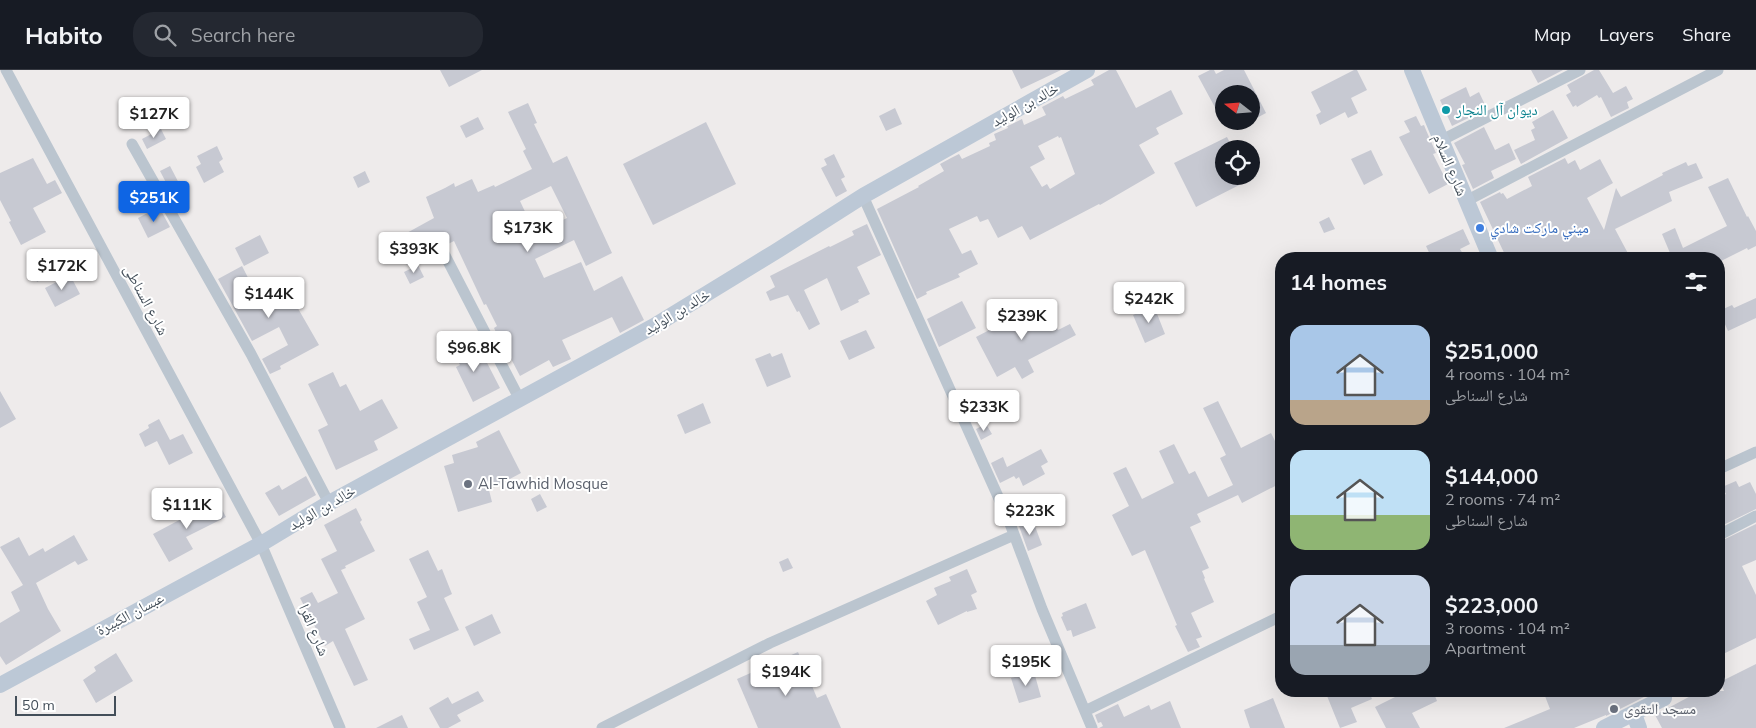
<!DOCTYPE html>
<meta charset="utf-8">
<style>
body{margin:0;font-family:Mulish,"Noto Naskh Arabic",sans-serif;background:#242831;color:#f1f3f6;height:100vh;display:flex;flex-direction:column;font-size:19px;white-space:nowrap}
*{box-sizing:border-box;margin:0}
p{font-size:16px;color:#9ea1a6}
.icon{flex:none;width:28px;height:28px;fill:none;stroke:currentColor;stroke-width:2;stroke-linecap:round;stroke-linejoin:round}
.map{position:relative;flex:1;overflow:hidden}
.side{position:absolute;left:1275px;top:182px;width:450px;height:445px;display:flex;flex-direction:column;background:#171b24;border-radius:20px;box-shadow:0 5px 20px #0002}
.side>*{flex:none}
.needle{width:32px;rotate:287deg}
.fabs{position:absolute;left:1215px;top:15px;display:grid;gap:10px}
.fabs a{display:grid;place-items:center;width:45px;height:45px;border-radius:50%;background:#171b24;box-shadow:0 5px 20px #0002;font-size:25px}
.scale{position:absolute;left:15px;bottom:12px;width:101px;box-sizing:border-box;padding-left:5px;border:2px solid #434e59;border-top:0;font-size:14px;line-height:18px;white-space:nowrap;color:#434e59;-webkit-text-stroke:4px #fff;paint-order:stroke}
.price{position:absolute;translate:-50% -42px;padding:0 11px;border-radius:5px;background:#fff;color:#222;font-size:16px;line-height:32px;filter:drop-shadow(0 1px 2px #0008)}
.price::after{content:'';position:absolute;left:50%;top:30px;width:15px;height:11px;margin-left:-8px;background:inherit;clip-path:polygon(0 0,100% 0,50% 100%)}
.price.selected{background:#0e65e4;color:#fff}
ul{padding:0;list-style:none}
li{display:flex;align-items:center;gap:15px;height:125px;padding:0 15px}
li span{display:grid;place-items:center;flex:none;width:140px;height:100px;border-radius:15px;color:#555}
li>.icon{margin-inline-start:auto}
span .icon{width:60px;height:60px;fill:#fffc;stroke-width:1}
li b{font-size:21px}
h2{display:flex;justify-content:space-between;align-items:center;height:60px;padding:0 15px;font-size:21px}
header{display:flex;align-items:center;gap:30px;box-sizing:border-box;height:70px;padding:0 25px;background:#171b24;border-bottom:1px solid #363941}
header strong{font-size:24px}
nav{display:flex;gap:28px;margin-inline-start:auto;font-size:18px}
.search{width:350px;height:45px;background:#242831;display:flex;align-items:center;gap:12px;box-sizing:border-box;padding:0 18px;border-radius:20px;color:#9ea1a6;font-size:19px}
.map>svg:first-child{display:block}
</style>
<header>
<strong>Habito</strong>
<div class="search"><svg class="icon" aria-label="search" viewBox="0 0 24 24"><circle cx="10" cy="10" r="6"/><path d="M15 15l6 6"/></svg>Search here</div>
<nav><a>Map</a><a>Layers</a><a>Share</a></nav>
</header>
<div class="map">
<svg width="1756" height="658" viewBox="0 0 1756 658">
<rect width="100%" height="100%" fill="#eeebeb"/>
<!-- building -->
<path fill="#c7c9d2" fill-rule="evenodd" d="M 440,0 L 482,0 L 449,17 Z
M 1012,0 L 1061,0 L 1021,19 Z
M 1109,0 L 1116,0 L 1136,38 L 1171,20 L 1183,44 L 1156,58 L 1159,64 L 1139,75 L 1155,103 L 1100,135 L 1099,134 L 1030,170 L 1022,156 L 998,168 L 988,149 L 980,152 L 977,146 L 949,159 L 962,184 L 971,180 L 978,194 L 958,204 L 960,207 L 926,222 L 927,224 L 917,229 L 877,139 L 919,117 L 918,116 L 944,101 L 940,94 L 951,88 L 959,84 L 962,89 L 990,76 L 989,73 L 996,70 L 994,64 L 1008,58 L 1007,56 L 1010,55 L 1022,49 L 1024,55 L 1046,45 L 1042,37 L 1063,26 L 1065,29 L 1094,15 L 1091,10 ZM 1058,66 L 1059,68 L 1061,67 L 1075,104 L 1050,119 L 1047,114 L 1042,117 L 1030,97 L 1045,89 L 1038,76 Z
M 1210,0 L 1214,0 L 1216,4 L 1224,0 L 1244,0 L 1266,43 L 1251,51 L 1251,24 L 1224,24 L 1224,54 L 1198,6 Z
M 1354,0 L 1357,0 L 1367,20 L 1351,28 L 1358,43 L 1348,48 L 1345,42 L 1320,55 L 1316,45 L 1321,42 L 1311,22 Z
M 1531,0 L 1563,0 L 1538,13 Z
M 1594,0 L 1599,0 L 1613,23 L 1626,16 L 1633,29 L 1627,32 L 1629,38 L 1611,47 L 1601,27 L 1599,28 L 1597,25 L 1577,37 L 1576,35 L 1573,37 L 1566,25 L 1571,22 L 1567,15 Z
M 1466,17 L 1470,27 L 1479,22 L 1487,39 L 1452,56 L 1440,30 Z
M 528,33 L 537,53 L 534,54 L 553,93 L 567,86 L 612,183 L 586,196 L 574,170 L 535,189 L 544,208 L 581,192 L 594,221 L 622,206 L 644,250 L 620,263 L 612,247 L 562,270 L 571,289 L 553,297 L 549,290 L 520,306 L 508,283 L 506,284 L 494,258 L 497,256 L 486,234 L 484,235 L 454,171 L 448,174 L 440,162 L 432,162 L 429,168 L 434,181 L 407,195 L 394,170 L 434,148 L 426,127 L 445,118 L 454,113 L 455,117 L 472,109 L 478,122 L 494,115 L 495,117 L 532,99 L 523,81 L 526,79 L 508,42 ZM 551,116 L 567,148 L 535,163 L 520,131 Z
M 895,38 L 902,54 L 886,61 L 879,46 Z
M 1553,40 L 1568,68 L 1521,94 L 1514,80 L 1535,70 L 1531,60 L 1535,58 L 1532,52 Z
M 1416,46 L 1421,56 L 1424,55 L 1426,60 L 1436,83 L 1433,84 L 1448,114 L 1429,124 L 1399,67 L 1410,62 L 1404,51 Z
M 478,47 L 484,59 L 466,68 L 460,56 Z
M 706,52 L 736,114 L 653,155 L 623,94 Z
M 1484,57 L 1495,80 L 1509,73 L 1516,89 L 1491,101 L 1494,108 L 1473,119 L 1462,95 L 1465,94 L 1454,73 Z
M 161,59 L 166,69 L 147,79 L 142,69 Z
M 1227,67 L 1233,79 L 1224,79 L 1224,106 L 1257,106 L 1196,137 L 1174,93 Z
M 217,76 L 223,89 L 219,92 L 224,102 L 204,113 L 196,97 L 201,94 L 197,86 Z
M 1371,80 L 1383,105 L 1364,115 L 1351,89 Z
M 834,84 L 845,107 L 841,109 L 847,121 L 836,127 L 821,98 L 827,95 L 824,89 Z
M 33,88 L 47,114 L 55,110 L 62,123 L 33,138 L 46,162 L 21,175 L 9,152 L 11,151 L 0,130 L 0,103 Z
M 1565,88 L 1568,94 L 1575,90 L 1580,100 L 1600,89 L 1613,113 L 1587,128 L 1604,160 L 1616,118 L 1621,127 L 1663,105 L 1662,103 L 1686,92 L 1688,96 L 1696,93 L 1703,108 L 1669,122 L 1672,131 L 1615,159 L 1631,189 L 1507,189 L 1480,132 L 1500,122 L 1501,124 L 1503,123 L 1507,129 L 1532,116 L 1528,107 Z
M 170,96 L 183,121 L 173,126 L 160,101 Z
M 365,101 L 370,112 L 358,118 L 353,107 Z
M 1728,108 L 1747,147 L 1748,146 L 1756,161 L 1756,176 L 1748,180 L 1747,178 L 1719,192 L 1719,189 L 1659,189 L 1670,183 L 1662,164 L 1675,158 L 1683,178 L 1727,156 L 1708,117 Z
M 159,137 L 170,157 L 148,168 L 138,148 Z
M 1329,147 L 1335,159 L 1324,163 L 1319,152 Z
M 867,154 L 881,185 L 857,197 L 870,224 L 858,230 L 859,232 L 841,241 L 827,208 L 804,220 L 820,254 L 809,260 L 799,241 L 797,242 L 788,225 L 770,231 L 766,222 L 775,217 L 770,206 L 829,176 L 830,177 L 854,165 L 852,161 Z
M 1463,159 L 1470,174 L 1460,179 L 1463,184 L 1453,189 L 1432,189 L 1426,176 Z
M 260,165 L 269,183 L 244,196 L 235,178 Z
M 41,190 L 48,206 L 37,212 L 30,196 Z
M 418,195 L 424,207 L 410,214 L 404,202 Z
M 242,196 L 262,235 L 288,221 L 319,275 L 280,296 L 281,299 L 270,304 L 262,289 L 288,275 L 279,257 L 252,271 L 218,209 Z
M 70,205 L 80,224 L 55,237 L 45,218 Z
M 1756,228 L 1756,248 L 1728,261 L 1719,241 L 1732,235 L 1734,238 Z
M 962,231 L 976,258 L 939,277 L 927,249 Z
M 1043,232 L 1058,260 L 1070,254 L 1076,265 L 1028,290 L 1034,302 L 1022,309 L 1015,297 L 997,307 L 976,267 Z
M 1154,236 L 1165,264 L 1145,273 L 1133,245 Z
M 866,260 L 875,278 L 849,290 L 840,271 Z
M 458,268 L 469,290 L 482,283 L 500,318 L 473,332 L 456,297 L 460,295 L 448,273 Z
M 770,283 L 772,287 L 782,283 L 791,307 L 767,317 L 755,289 Z
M 333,302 L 340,317 L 346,314 L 360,341 L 382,329 L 398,358 L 374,371 L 378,380 L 336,400 L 318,360 L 328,355 L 308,314 Z
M 0,321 L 16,349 L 0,358 Z
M 1218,331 L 1241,378 L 1271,363 L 1281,383 L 1281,413 L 1242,433 L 1238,425 L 1197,444 L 1201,452 L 1190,457 L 1209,498 L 1202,501 L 1205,508 L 1204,509 L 1214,532 L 1191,543 L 1202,567 L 1196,569 L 1200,577 L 1188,582 L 1175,556 L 1177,555 L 1145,480 L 1132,486 L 1112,445 L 1129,436 L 1113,403 L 1126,397 L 1142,429 L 1174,413 L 1159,381 L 1174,374 L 1189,404 L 1195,401 L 1208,427 L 1233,415 L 1220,388 L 1226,385 L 1203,338 Z
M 703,333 L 711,353 L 685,364 L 677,345 Z
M 159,349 L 170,370 L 183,364 L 193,383 L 169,395 L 157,371 L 145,377 L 139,364 L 149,358 L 148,355 Z
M 986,354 L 992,364 L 981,370 L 976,359 Z
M 499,360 L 521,403 L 489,420 L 492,432 L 458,442 L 444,396 L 454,393 L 452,385 L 478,377 L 476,372 Z
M 1041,379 L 1048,392 L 1041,396 L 1045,404 L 1023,416 L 1019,407 L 1016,409 L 1014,406 L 1000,413 L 991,393 L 1003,387 L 1007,397 Z
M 306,406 L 316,425 L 279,446 L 265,423 L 279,415 L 282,420 Z
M 1736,411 L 1739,417 L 1750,412 L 1756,424 L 1756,439 L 1719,457 L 1719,427 L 1726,424 L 1722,417 Z
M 540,424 L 547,437 L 537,442 L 531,429 Z
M 217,430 L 226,447 L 186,467 L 193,479 L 169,492 L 153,464 Z
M 356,438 L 362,450 L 360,452 L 375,481 L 345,496 L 346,498 L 341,500 L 365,549 L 345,559 L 368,610 L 354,616 L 333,571 L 325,576 L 300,528 L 312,522 L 318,533 L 338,523 L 321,489 L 337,481 L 324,455 Z
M 1033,451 L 1042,475 L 1028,481 L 1019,456 Z
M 1756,454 L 1756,490 L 1742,496 L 1756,525 L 1756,568 L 1719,586 L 1719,472 Z
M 74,465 L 88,490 L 78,495 L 75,491 L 36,513 L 48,539 L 61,561 L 6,595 L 0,586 L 0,553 L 20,541 L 11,522 L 23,515 L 0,477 L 19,467 L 29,486 L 43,478 L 45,482 Z
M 428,480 L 438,501 L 442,499 L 452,524 L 444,528 L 459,560 L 414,580 L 409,569 L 430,560 L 417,532 L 427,527 L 409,489 Z
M 788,488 L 793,498 L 783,502 L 779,492 Z
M 967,499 L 977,522 L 971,525 L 977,539 L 967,542 L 967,541 L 938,555 L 926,531 L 937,525 L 934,518 L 951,511 L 949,507 Z
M 1086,533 L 1096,558 L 1073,567 L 1071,560 L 1067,561 L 1061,547 L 1063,546 L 1062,543 Z
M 492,544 L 501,563 L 474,576 L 465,557 Z
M 798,582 L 817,628 L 826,624 L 841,658 L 758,658 L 737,609 Z
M 116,583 L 133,611 L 96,633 L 83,610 L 96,601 L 94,597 Z
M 1756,594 L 1756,658 L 1662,658 L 1655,645 L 1700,621 L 1724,621 L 1720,612 Z
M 1034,602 L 1041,627 L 1019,633 L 1011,608 Z
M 478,621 L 484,631 L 457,645 L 461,651 L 448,658 L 440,658 L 429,638 L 448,627 L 452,634 Z
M 1325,621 L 1369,621 L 1372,629 L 1351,638 L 1357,652 L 1340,658 Z
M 1407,621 L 1433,621 L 1437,631 L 1412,643 L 1420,658 L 1386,658 L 1375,637 Z
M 1543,621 L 1652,621 L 1650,624 L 1606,646 L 1606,645 L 1574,658 L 1504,658 L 1550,639 Z
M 1273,628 L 1285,658 L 1250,658 L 1244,640 Z
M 1170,631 L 1181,658 L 1099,658 L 1103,656 L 1101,652 L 1098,653 L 1095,645 L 1118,634 L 1124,647 L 1149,635 L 1151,640 Z
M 402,645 L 408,658 L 376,658 Z"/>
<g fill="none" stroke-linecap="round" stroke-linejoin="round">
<!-- street -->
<path stroke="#bbc5cf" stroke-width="11" d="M 6,0 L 261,474 L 340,658
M 1440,71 L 1580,0
M 132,74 L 251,284 L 329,433
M 863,126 L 1009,451 L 1042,539 L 1092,658
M 1466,131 L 1718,0
M 436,168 L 520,330
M 1719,399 L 1756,382
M 1719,465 L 1756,446
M 1085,641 L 1281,546
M 602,658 L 770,573 L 1014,465"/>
<!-- secondary -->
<path stroke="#bcc8d6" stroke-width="16" d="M 1412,0 L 1491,189
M 0,615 L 261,474 L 329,433 L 654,256 L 775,182 L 863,126 L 1087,0
M 1634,644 L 1639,658
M 1604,658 L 1664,628 L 1662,621"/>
</g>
<!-- markers -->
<circle fill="#0f9aa8" stroke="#fff" stroke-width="2" cx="1446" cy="40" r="5"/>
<circle fill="#3f7fe0" stroke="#fff" stroke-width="2" cx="1480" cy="158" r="5"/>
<g fill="#6b7280" stroke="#fff" stroke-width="2">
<circle cx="468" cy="414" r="5"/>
<circle cx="1614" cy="639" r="5"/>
</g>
<g text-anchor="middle" stroke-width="4" stroke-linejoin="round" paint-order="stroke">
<!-- street labels -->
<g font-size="15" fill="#434e59" stroke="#fff">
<text transform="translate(1025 35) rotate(-29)" y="5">خالد بن الوليد</text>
<text transform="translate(1450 95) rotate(67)" y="5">شارع السلام</text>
<text transform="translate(146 230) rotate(62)" y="5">شارع السناطى</text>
<text transform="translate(677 242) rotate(-31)" y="5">خالد بن الوليد</text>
<text transform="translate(322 438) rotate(-30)" y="5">خالد بن الوليد</text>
<text transform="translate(130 544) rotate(-28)" y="5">عبسان الكبيرة</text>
<text transform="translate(314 560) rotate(67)" y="5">شارع القرا</text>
</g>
<!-- culture labels -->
<g font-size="15" fill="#0d838f" stroke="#fff" text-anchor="start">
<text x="1456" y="45">ديوان آل النجار</text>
</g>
<!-- shop labels -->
<g font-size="15" fill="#366cbe" stroke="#fff" text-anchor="start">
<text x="1490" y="163">ميني ماركت شادي</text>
</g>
<!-- worship labels -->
<g font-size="15" fill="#5b616d" stroke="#fff" text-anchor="start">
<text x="478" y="419">Al-Tawhid Mosque</text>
<text x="1624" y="644">مسجد التقوى</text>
</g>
</g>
</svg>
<div class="fabs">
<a><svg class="needle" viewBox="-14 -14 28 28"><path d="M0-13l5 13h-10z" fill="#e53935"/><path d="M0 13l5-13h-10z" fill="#9ea1a6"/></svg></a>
<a><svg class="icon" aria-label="locate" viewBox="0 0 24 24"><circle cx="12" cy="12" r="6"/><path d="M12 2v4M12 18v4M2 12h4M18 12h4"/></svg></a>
</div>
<div class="scale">50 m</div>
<b class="price" style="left:154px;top:69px">$127K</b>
<b class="price selected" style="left:154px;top:153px">$251K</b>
<b class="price" style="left:528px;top:183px">$173K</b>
<b class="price" style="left:414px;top:204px">$393K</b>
<b class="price" style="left:62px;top:221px">$172K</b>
<b class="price" style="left:269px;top:249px">$144K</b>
<b class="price" style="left:1149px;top:254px">$242K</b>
<b class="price" style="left:1022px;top:271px">$239K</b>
<b class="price" style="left:474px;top:303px">$96.8K</b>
<b class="price" style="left:984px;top:362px">$233K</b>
<b class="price" style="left:187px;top:460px">$111K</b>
<b class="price" style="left:1030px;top:466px">$223K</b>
<b class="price" style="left:1026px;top:617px">$195K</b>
<b class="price" style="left:786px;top:627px">$194K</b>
<section class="side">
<h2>14 homes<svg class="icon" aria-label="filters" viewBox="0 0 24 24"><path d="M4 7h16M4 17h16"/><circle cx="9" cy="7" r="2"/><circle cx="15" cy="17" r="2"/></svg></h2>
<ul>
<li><span style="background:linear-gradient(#a9c7e8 75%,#b9a48a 0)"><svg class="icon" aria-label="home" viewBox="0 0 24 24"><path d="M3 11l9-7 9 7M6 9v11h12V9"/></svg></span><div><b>$251,000</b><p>4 rooms · 104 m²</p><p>شارع السناطى</p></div></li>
<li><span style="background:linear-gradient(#bfe0f5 65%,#8fb573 0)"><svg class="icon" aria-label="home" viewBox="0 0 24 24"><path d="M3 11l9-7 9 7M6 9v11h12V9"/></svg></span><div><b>$144,000</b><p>2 rooms · 74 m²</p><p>شارع السناطى</p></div></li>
<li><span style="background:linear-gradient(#c9d6e8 70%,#9aa5b1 0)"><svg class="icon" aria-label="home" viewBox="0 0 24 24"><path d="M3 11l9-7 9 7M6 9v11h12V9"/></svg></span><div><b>$223,000</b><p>3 rooms · 104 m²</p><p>Apartment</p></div></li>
</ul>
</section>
</div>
